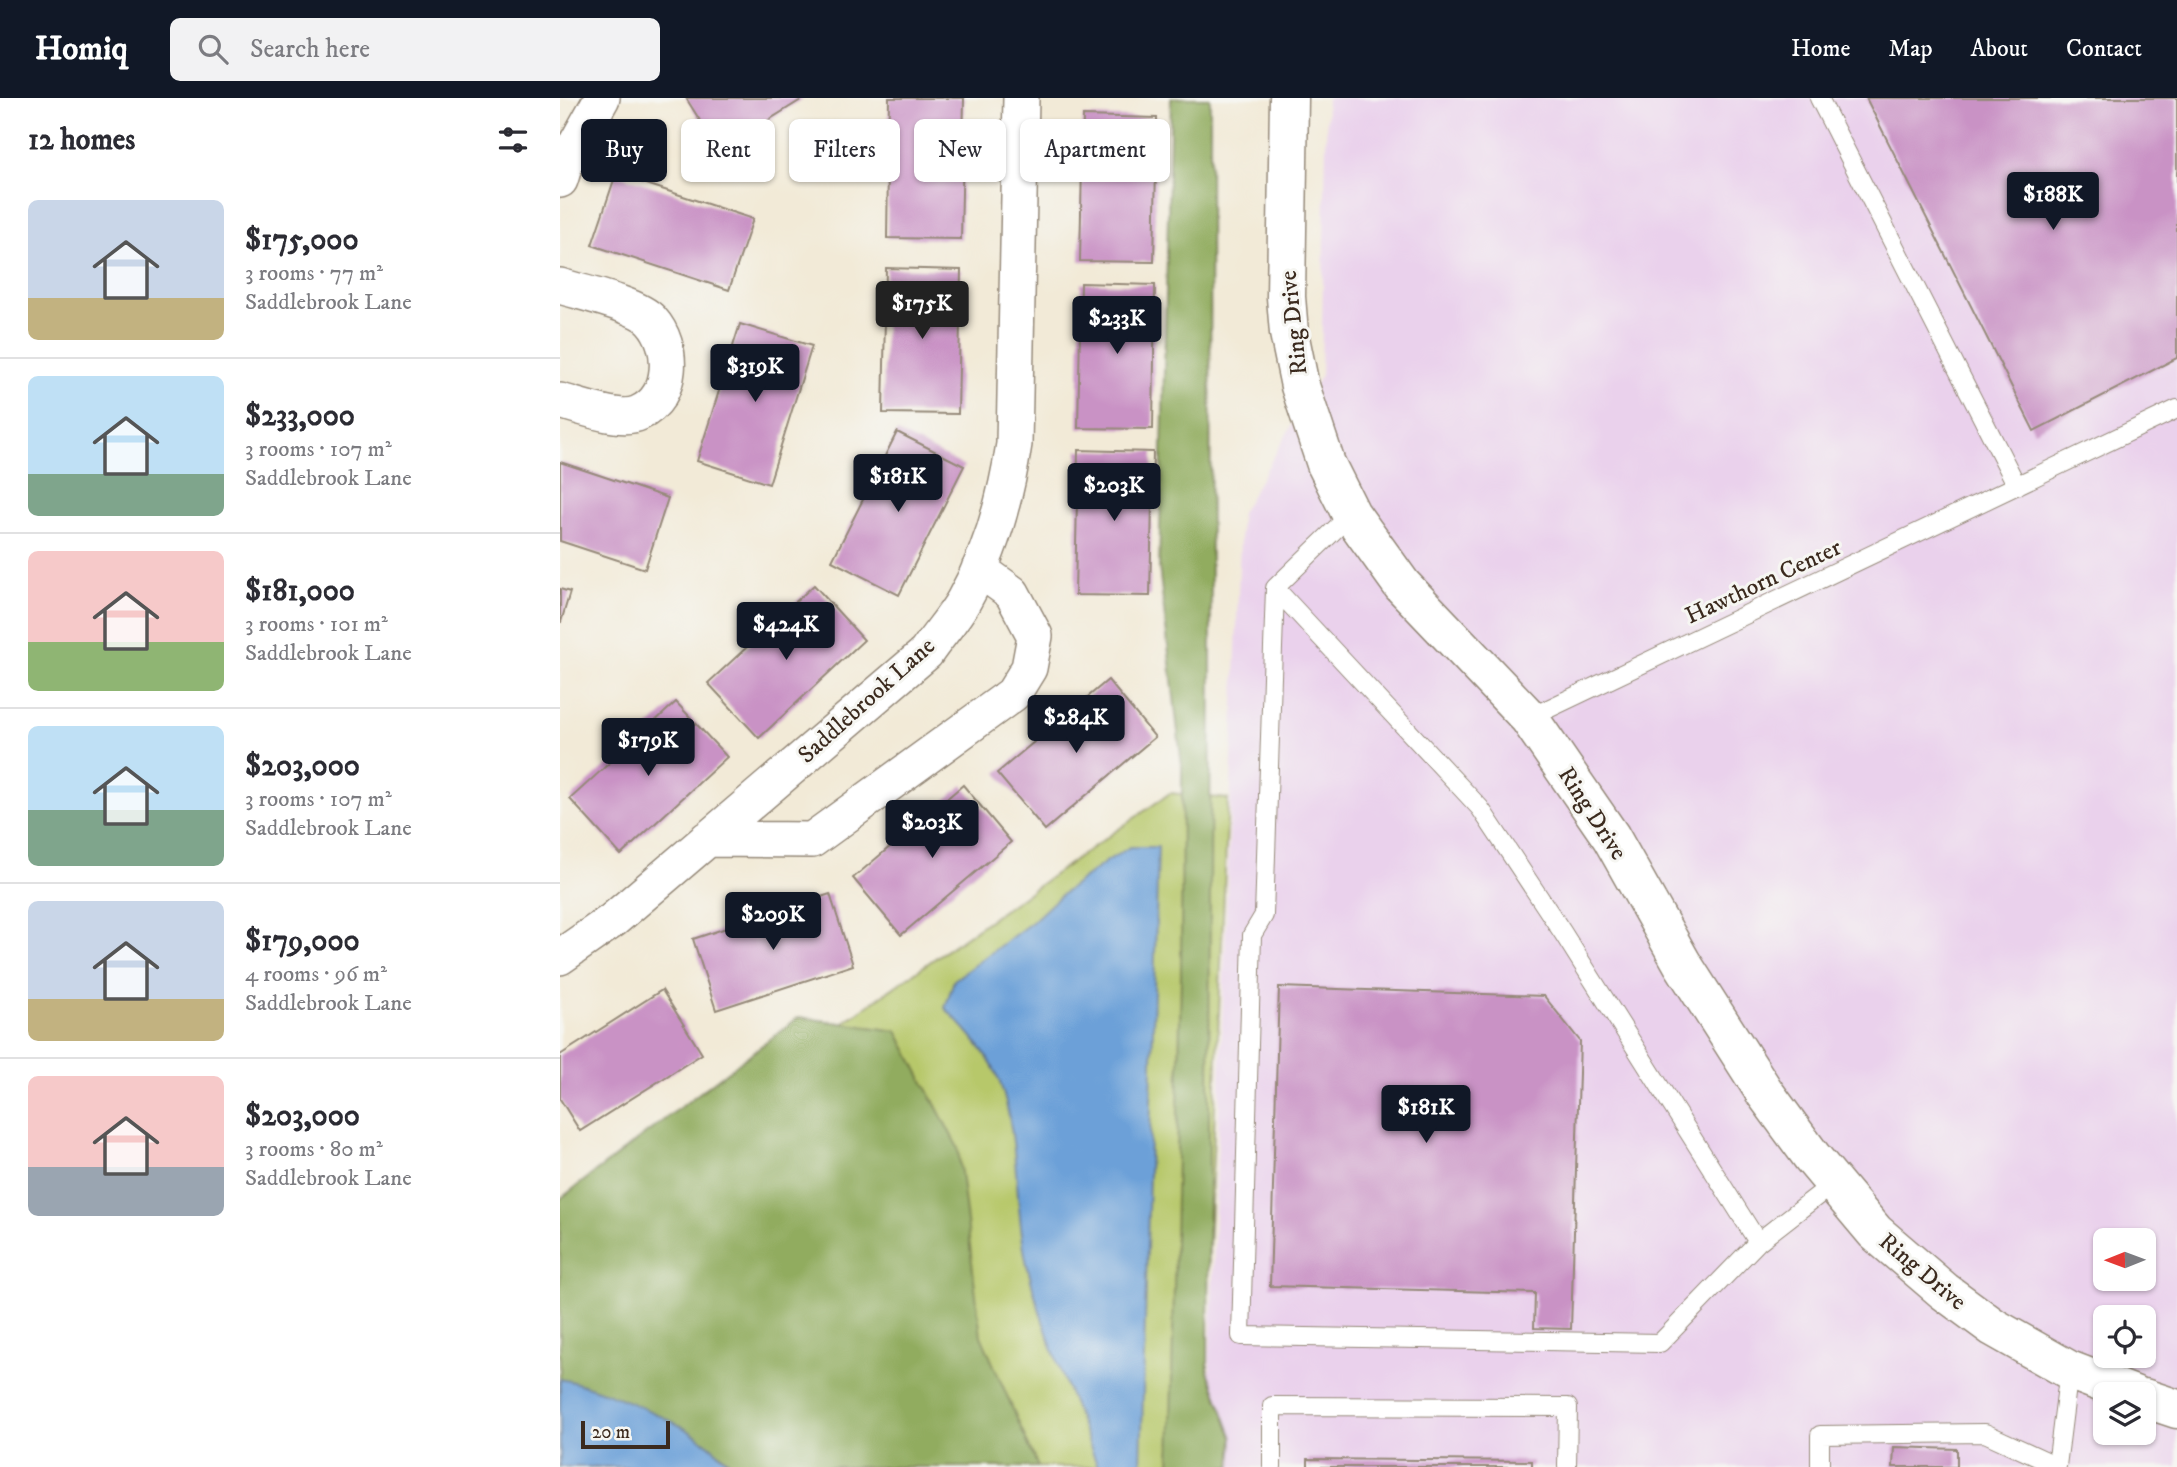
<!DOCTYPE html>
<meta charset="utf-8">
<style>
body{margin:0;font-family:"IM FELL DW Pica",serif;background:#f2f2f3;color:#2b2b33;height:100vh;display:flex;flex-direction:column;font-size:26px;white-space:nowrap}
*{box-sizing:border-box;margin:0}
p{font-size:23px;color:#7c7c81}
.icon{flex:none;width:38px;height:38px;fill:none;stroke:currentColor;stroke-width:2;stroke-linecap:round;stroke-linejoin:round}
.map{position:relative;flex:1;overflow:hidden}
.panel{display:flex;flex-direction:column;background:#fff;width:560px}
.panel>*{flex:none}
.guide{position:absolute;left:21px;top:21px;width:665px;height:63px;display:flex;gap:14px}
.needle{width:46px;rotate:269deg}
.fabs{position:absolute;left:1533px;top:1130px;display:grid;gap:14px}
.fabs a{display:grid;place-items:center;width:63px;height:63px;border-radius:10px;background:#fff;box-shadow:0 2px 5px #0004;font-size:35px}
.scale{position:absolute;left:21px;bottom:18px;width:89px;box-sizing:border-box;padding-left:7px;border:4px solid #3b2a1e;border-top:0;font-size:19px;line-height:24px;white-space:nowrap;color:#3b2a1e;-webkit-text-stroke:5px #f6f6f2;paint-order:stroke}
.price{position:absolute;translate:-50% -60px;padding:0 16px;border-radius:7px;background:#111827;color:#fff;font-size:23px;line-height:46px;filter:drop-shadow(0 2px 4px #0008)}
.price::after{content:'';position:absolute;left:50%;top:42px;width:21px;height:16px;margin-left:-10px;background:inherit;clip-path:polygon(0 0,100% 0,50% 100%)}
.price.active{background:#222;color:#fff}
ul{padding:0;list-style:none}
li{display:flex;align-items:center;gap:21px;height:175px;padding:0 28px}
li+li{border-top:2px solid #e1e1e2}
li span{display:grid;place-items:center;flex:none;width:196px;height:140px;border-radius:10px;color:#555}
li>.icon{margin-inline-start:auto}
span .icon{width:84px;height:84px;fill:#fffc;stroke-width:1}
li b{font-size:30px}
h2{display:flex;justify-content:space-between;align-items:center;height:84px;padding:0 28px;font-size:30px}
.chip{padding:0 24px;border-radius:10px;background:#fff;box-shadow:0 2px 5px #0004;font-size:24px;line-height:63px}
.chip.active{background:#111827;color:#fff}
header{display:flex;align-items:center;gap:42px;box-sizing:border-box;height:98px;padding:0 35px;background:#111827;color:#fff}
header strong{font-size:33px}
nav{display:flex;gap:38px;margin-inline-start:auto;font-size:24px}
.search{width:490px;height:63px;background:#f2f2f3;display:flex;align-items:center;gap:18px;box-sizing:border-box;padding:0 24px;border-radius:10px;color:#7c7c81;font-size:26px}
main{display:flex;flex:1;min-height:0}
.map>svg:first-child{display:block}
</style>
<header>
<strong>Homiq</strong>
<div class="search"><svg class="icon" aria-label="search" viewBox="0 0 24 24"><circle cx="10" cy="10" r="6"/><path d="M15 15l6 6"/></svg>Search here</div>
<nav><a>Home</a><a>Map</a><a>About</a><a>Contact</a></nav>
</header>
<main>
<section class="panel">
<h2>12 homes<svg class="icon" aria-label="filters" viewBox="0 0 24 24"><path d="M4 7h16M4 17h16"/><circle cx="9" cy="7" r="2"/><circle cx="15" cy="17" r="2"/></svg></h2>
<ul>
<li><span style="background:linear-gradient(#c9d6e8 70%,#c2b280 0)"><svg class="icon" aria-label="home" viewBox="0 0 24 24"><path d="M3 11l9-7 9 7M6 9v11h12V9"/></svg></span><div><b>$175,000</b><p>3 rooms · 77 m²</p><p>Saddlebrook Lane</p></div></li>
<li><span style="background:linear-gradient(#bfe0f5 70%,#7fa58c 0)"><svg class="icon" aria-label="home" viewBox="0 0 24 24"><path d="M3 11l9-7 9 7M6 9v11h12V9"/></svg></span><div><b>$233,000</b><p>3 rooms · 107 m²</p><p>Saddlebrook Lane</p></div></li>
<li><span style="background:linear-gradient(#f6c9c9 65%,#8fb573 0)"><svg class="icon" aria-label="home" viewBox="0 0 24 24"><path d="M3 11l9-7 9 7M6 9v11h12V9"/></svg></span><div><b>$181,000</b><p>3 rooms · 101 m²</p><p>Saddlebrook Lane</p></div></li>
<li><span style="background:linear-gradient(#bfe0f5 60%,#7fa58c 0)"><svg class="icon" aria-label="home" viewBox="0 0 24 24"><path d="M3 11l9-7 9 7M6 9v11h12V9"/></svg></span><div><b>$203,000</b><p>3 rooms · 107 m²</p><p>Saddlebrook Lane</p></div></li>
<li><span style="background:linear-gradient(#c9d6e8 70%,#c2b280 0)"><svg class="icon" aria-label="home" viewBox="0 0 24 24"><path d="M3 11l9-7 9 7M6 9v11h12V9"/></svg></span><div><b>$179,000</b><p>4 rooms · 96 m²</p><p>Saddlebrook Lane</p></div></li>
<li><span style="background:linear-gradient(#f6c9c9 65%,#9aa5b1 0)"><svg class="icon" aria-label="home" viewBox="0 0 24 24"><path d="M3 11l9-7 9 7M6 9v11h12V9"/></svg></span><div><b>$203,000</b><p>3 rooms · 80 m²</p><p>Saddlebrook Lane</p></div></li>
</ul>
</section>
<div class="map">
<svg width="1617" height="1369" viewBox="0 0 1617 1369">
<rect width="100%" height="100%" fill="#f6f6f2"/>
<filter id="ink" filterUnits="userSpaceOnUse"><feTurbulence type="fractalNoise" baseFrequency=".0143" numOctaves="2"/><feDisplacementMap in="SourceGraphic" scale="14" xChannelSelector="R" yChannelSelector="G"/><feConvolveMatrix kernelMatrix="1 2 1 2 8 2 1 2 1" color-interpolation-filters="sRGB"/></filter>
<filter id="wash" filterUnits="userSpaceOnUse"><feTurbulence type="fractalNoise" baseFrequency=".00686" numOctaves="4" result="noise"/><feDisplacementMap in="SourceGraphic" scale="28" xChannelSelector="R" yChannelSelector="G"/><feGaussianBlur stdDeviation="1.57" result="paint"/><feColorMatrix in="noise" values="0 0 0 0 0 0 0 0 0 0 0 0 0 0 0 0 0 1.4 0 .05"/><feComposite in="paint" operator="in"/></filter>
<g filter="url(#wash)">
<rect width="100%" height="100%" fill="#f2ead7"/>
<!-- built -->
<path fill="#ead1ec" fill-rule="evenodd" d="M 767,0 L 1617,0 L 1617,1369 L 650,1369 L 650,1257 L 681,415 L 761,277 ZM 1545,1143 L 1584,1143 L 1584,1181 L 1545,1181 ZM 1545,1220 L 1584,1220 L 1584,1258 L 1545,1258 ZM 1545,1297 L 1584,1297 L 1584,1335 L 1545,1335 Z"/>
<!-- green -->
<path fill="#b7c86b" stroke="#797944" stroke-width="2" d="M 610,695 L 668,701 L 644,1269 L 649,1369 L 0,1369 L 0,1124 Z"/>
<!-- forest -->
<path fill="#91ac5f" stroke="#666b3e" stroke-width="2" d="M 611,0 L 650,0 L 651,562 L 648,1273 L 673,1340 L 671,1369 L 610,1369 L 621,877 L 622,669 L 599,469 Z
M 239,919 L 337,933 L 398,1050 L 421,1238 L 478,1369 L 173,1369 L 161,1356 L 0,1281 L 0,1101 Z"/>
<!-- water -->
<path fill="#6ca0d8" stroke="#54657b" stroke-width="2" d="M 570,749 L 598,749 L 581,1369 L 538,1369 C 512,1301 482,1233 466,1162 C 454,1103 460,1040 439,982 C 430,958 403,928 385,910 L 394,882 L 472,824 L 501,797 L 547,763 Z
M 0,1281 C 22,1285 41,1293 62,1301 C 105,1319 141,1334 173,1369 L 0,1369 Z"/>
<g id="blocks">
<!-- building -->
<path fill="#c992c5" d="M 126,0 L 244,0 L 159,53 Z
M 329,0 L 404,0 L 401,141 L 327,140 Z
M 1306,0 L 1617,0 L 1617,260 L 1474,333 Z
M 523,18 L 597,20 L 594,164 L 520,163 Z
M 56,76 L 193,121 L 169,192 L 32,147 Z
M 326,170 L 401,172 L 398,316 L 323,315 Z
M 521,185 L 595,187 L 593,331 L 518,330 Z
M 180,226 L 252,248 L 209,386 L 137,363 Z
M 337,334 L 404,368 L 339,497 L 272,463 Z
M 518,352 L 593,354 L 590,498 L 515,497 Z
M 0,364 L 108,400 L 85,471 L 0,443 Z
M 254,487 L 304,542 L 199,640 L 148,585 Z
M 0,491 L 10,494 L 1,524 L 0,524 Z
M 548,582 L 595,639 L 485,732 L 437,675 Z
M 116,604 L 167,659 L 61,757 L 10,701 Z
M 403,687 L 451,744 L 341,837 L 293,780 Z
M 270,796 L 293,867 L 156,912 L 133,841 Z
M 719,889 L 984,898 L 1020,943 L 1011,1231 L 974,1230 L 975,1195 L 710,1188 Z
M 102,892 L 142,956 L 20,1033 L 0,1001 L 0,957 Z
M 1334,1349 L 1397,1351 L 1397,1369 L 1333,1369 Z
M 748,1361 L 972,1363 L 972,1369 L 748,1369 Z"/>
</g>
</g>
<g filter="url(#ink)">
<use href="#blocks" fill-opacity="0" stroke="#968a7a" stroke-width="2"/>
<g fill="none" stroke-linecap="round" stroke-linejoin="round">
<defs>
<path id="service" d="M 1259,0 L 1457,388
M 791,416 L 715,490 L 704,817 L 692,837 L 681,1238 L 1100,1245 L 1198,1144 L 1274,1085
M 715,490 L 920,710 L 1003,835 L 1198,1144
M 969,620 L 1617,311
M 712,1369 L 712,1308 L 1008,1309 L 1007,1369
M 1260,1369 L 1260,1337 L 1425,1335 L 1497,1368 L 1509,1272"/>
<path id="minor" d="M 0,82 L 5,66 L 42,0
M 0,188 C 22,195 76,206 91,222 C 115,248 114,299 79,315 C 61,324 19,308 0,303
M 147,741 L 252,742 L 453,596 L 469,570 L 475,538 L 452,495 L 419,471
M 0,859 L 53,822 L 366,555 C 378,537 394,520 404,502 C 431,454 446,400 454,346 L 461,0"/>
<path id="tertiary" d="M 729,0 L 726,199 L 729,235 L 740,288 L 766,366 L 791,416 L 842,487 L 969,620 L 1051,739 L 1122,865 L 1205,995 L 1252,1059 L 1315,1134 L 1384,1193 L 1433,1229 L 1509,1272 L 1574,1297
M 1584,1300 L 1617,1311"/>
</defs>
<!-- service casing -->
<use href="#service" stroke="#968a7a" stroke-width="20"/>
<!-- minor casing -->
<use href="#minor" stroke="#968a7a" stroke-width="38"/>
<!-- tertiary casing -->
<use href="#tertiary" stroke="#968a7a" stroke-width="41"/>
<!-- service -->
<use href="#service" stroke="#fff" stroke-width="18"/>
<!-- minor -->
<use href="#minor" stroke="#fff" stroke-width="35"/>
<!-- tertiary -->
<use href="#tertiary" stroke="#fff" stroke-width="38"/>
</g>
</g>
<g text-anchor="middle" stroke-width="6" stroke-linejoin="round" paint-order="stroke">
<!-- street labels -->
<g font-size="24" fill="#3b2a1e" stroke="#f6f6f2">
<text transform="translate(733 225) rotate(-96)" y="8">Ring Drive</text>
<text transform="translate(1203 483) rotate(-25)" y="8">Hawthorn Center</text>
<text transform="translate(306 602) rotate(-42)" y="8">Saddlebrook Lane</text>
<text transform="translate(1033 715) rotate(57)" y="8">Ring Drive</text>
<text transform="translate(1363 1173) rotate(40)" y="8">Ring Drive</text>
</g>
</g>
</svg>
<div class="fabs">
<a><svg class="needle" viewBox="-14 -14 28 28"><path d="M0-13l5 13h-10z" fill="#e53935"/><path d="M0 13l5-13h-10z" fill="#7c7c81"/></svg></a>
<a><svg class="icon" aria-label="locate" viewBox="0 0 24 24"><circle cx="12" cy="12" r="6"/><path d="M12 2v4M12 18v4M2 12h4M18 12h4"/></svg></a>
<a><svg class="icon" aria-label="layers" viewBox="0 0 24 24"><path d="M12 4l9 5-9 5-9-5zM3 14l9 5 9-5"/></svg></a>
</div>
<div class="scale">20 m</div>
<b class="price" style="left:1493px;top:134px">$188K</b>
<b class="price active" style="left:362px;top:243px">$175K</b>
<b class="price" style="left:557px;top:258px">$233K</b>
<b class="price" style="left:195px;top:306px">$319K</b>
<b class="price" style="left:338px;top:416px">$181K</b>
<b class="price" style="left:554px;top:425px">$203K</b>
<b class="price" style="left:226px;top:564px">$424K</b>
<b class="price" style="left:516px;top:657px">$284K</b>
<b class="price" style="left:88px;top:680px">$179K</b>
<b class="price" style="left:372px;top:762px">$203K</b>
<b class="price" style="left:213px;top:854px">$209K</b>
<b class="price" style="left:866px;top:1047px">$181K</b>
<div class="guide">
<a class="chip active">Buy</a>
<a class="chip">Rent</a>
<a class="chip">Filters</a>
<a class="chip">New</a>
<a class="chip">Apartment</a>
</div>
</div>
</main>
